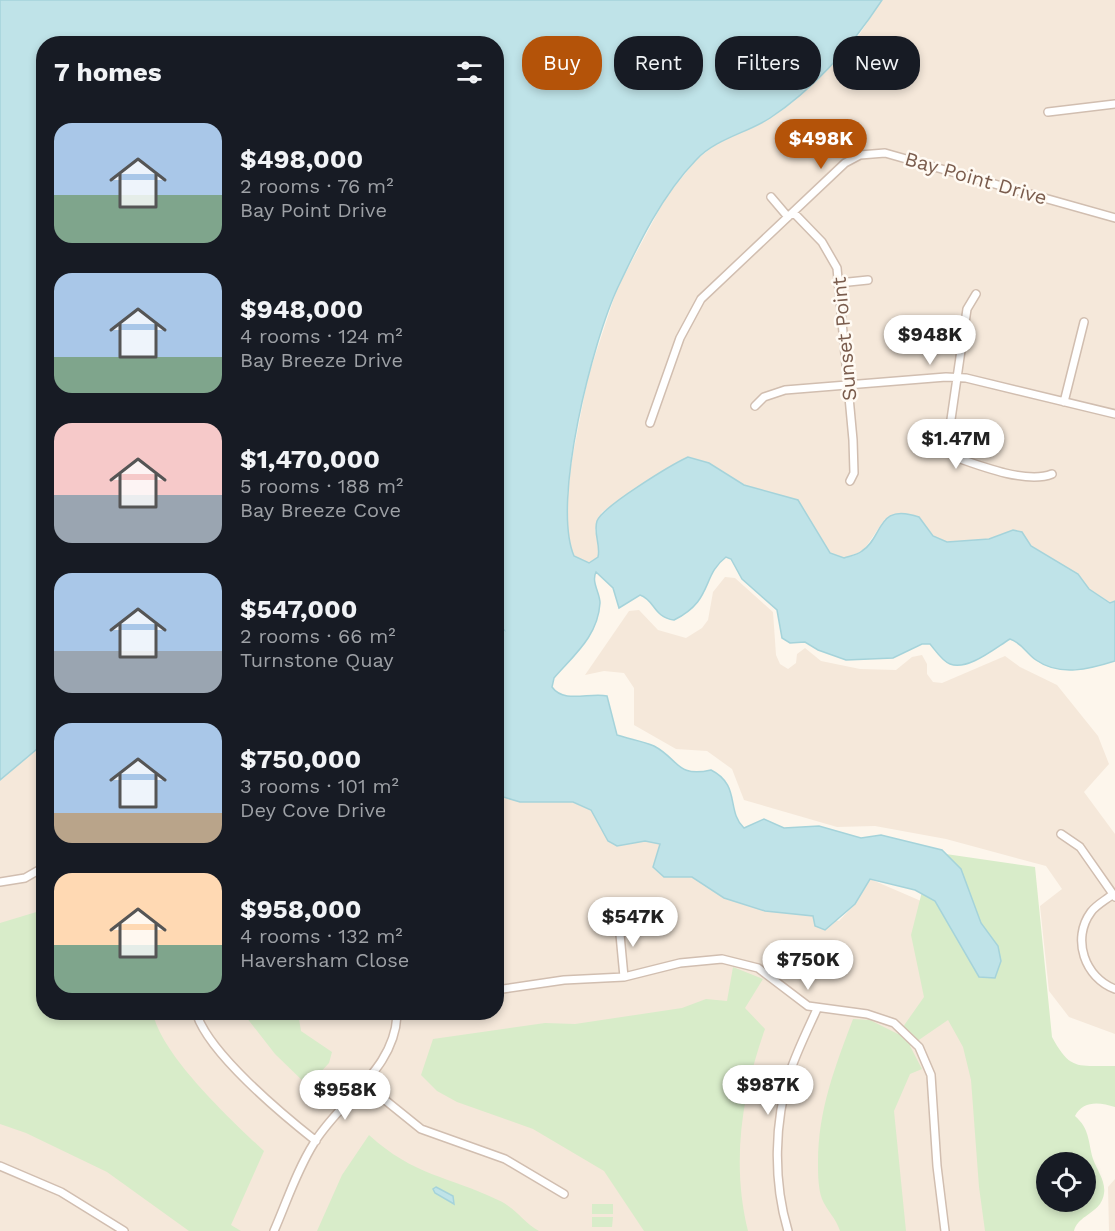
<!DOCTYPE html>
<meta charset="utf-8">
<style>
body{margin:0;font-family:"Work Sans",sans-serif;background:#20242c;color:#f1f3f6;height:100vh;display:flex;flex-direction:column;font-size:22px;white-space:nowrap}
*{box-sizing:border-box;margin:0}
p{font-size:20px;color:#9ea1a6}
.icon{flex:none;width:33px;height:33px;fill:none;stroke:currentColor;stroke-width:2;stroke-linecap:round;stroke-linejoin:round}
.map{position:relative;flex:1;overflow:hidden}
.side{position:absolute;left:36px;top:36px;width:468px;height:984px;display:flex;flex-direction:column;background:#171b24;border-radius:24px;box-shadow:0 3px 9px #0003}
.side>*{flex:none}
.hud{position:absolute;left:522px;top:36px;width:502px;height:54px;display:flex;gap:12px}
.fabs{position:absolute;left:1036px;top:1152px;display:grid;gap:12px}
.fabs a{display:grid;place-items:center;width:60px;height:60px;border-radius:50%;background:#171b24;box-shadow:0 3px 9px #0003;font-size:30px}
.price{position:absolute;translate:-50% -51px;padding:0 14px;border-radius:21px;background:#fff;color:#222;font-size:20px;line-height:39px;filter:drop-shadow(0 2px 3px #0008)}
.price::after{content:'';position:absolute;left:50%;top:36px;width:18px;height:14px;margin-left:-9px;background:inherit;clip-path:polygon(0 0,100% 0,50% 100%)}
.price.active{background:#b45309;color:#fff}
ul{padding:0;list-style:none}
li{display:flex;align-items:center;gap:18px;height:150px;padding:0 18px}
li span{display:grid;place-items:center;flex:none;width:168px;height:120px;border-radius:18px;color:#555}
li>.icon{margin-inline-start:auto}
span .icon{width:72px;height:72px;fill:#fffc;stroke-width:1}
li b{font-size:26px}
h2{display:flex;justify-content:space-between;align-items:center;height:72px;padding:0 18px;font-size:26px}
.chip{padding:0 21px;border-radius:24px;background:#171b24;box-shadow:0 3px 9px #0003;font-size:21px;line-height:54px}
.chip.active{background:#b45309;color:#fff}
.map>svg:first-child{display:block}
</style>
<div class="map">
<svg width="1115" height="1231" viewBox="0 0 1115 1231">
<rect width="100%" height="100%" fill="#fdf6ec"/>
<!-- residential -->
<path fill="#f5e8da" d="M 882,0 L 1115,0 L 1115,601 L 1111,603 L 1089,589 L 1078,574 L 1031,546 L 1022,532 L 1013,530 L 989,539 L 947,542 L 933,536 L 919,517 L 885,519 L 863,551 L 844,558 L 830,553 L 798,500 L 744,485 L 709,463 L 688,457 L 602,512 L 595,529 L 599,549 L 598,557 L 589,563 L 574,556 L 568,541 L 568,480 L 588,377 L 617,289 L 666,197 L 697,159 L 859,35 Z
M 725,577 L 735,578 L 773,612 L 776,655 L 780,664 L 788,669 L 796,663 L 797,654 L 805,648 L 821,661 L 860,669 L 896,670 L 912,657 L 922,655 L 927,664 L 927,674 L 933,682 L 942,683 L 1005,656 L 1020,667 L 1057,685 L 1098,736 L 1109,764 L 1084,792 L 1115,834 L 1115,1034 L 1069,1017 L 1049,991 L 1040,906 L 1062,889 L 1046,866 L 946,839 L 875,826 L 837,827 L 744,800 L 732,769 L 707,751 L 676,749 L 634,725 L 634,688 L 624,673 L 604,671 L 585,675 L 629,611 L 639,610 L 658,630 L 686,638 L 702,628 L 708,620 L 713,592 Z
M 43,744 L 44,1012 L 496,1012 L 497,795 L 520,802 L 572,802 L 591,810 L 608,841 L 617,846 L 645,841 L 660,844 L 653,867 L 664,877 L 692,877 L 724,898 L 765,911 L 798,913 L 839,921 L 855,904 L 870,879 L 928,904 L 964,991 L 1004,1231 L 0,1231 L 0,780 Z
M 1115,1179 L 1115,1231 L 1109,1231 L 1108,1187 Z"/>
<!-- green -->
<path fill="#d8ecc9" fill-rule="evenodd" d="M 932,852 L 1035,867 L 1052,1037 C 1071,1072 1078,1065 1115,1066 L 1115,1107 C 1100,1102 1083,1100 1075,1116 C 1090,1129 1088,1142 1093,1159 C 1098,1173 1111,1187 1100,1204 C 1093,1214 1077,1218 1074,1231 L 985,1231 L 979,1187 L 971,1080 L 963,1047 L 948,1020 L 910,1046 L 922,1069 L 910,1074 L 894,1111 L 906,1231 L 840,1231 C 836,1218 827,1211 822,1199 C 818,1188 818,1173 818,1162 C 818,1110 835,1067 853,1019 L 870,1020 L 898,1034 L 924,997 L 911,935 ZM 1047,1162 L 1086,1162 L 1086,1202 L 1047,1202 Z
M 43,910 L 44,1012 L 153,1013 C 161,1055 232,1121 264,1151 L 231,1225 L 241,1231 L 189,1231 L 107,1172 L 26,1133 L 0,1124 L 0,923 Z
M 733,967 L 763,979 L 745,1008 L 765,1029 C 742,1094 731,1162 748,1231 L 644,1231 L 604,1171 L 533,1129 L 457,1102 L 437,1091 L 421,1075 L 433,1039 L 545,1023 L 575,1024 L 682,1008 L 706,999 L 727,1001 Z
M 243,1013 L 298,1013 L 301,1031 L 332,1052 L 329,1063 L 308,1086 L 275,1054 Z
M 369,1135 C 414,1176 448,1176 498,1200 C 516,1208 523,1222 539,1231 L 317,1231 L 342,1175 Z
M 592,1204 L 613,1204 L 613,1214 L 592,1214 Z
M 592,1217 L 613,1217 L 612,1227 L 592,1227 Z"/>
<!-- water -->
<path fill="#bfe3e8" stroke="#a5d3da" stroke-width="1.5" d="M 0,0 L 882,0 C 853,44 815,88 770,118 C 747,133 715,139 696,160 C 662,195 639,243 618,287 C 593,340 551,502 574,556 L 589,563 L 598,557 C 601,545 593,533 597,521 C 603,506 671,465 688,457 L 709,463 L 744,485 L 798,500 L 830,553 L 844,558 C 850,556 857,555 862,551 C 884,537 876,502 919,517 L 933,536 L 947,542 L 989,539 L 1013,530 L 1022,532 L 1031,546 L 1078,574 L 1089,589 L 1110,603 L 1115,601 L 1115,661 C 1090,669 1060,677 1036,660 C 1026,653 1022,643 1010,639 C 995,648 968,671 950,664 C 942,661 936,651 930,644 L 922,644 L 893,658 L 846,660 L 818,650 L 805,642 L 790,643 L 782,638 L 777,610 L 742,579 L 731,559 L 726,557 C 701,576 714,600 674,620 C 653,617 655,600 640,595 L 619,608 L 613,588 L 596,572 C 591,582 600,593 600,603 C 598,636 574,655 554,678 L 552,687 C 564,704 590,692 607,696 L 617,735 C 629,739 643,741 654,746 C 679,759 676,778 711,770 C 741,785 726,811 744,828 L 764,819 L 784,828 L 819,826 L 861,838 L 881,835 L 942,850 L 961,869 L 981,923 L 998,946 L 1001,961 L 995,978 L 979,977 L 935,901 L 915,890 L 870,879 L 855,904 L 825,930 L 815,926 L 813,916 L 765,911 L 724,898 L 692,877 L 664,877 L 653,867 L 660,844 L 645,841 L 617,846 L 608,841 L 591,810 L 573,802 L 520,802 L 497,795 L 497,627 L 504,630 L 496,619 L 496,44 L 44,44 L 43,744 L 0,780 Z
M 436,1187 L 453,1196 L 454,1204 L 435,1193 L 433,1189 Z"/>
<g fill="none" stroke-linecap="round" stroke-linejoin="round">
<defs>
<path id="minor" d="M 1048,112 L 1115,104
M 771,197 L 788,217
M 793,212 L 822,242 L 837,268 L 853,440 L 854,473 L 850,481
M 839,283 L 868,280
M 976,294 L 967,309 L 948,440 L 949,450 L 955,457 C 980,466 1027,484 1052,474
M 1064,402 L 1084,322
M 755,406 L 764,397 L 785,390 L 946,377 L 966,378 L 1115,414
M 650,423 L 680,338 L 701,299 L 845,163 L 860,155 L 885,153 L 1115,218
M 1061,834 L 1080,847 L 1115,897
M 0,882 L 25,878 L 44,867
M 1113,894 C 1106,900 1096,905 1091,912 C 1071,939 1085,978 1115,989
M 622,916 L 619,924 L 624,977
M 496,990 L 564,980 L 624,977 L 680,963 L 722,959 L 758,968 L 808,1006 L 867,1014 L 894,1023 L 919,1047 L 931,1075 L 937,1166 L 945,1231
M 196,1012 C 207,1052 283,1115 316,1141
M 364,1083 L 421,1129 L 505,1159 L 564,1194
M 0,1166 L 61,1192 L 124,1231
M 274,1231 C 287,1201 297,1170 314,1143 C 341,1099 397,1068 397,1012
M 788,1231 C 773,1181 774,1122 790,1072 C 797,1051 808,1029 817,1009"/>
</defs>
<!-- minor casing -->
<use href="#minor" stroke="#d1beb0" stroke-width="10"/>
<!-- minor -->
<use href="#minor" stroke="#fff" stroke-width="7"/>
</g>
<g text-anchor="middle" stroke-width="5" stroke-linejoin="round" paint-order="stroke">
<!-- street labels -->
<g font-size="20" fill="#7a5c4d" stroke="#fffaf3">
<text transform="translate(976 178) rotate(16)" y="7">Bay Point Drive</text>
<text transform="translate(844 339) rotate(-95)" y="7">Sunset Point</text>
</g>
</g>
</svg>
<div class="fabs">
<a><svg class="icon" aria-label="locate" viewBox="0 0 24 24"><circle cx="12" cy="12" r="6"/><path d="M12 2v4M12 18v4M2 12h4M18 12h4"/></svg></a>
</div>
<b class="price active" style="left:821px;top:170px">$498K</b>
<b class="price" style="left:930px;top:366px">$948K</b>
<b class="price" style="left:956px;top:470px">$1.47M</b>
<b class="price" style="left:633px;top:948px">$547K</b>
<b class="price" style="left:808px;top:991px">$750K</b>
<b class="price" style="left:768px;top:1116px">$987K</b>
<b class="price" style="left:345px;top:1121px">$958K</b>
<div class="hud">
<a class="chip active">Buy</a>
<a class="chip">Rent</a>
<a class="chip">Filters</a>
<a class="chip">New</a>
</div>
<section class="side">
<h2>7 homes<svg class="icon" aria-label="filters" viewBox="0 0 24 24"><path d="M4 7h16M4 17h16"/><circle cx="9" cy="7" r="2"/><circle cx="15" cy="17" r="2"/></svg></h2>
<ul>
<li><span style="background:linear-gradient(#a9c7e8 60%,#7fa58c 0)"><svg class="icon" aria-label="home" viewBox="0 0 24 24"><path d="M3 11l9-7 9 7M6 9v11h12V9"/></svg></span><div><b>$498,000</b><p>2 rooms · 76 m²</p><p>Bay Point Drive</p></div></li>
<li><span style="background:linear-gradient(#a9c7e8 70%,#7fa58c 0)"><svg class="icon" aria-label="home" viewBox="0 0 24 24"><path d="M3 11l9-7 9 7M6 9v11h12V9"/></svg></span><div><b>$948,000</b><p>4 rooms · 124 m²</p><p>Bay Breeze Drive</p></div></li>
<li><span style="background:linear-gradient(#f6c9c9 60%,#9aa5b1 0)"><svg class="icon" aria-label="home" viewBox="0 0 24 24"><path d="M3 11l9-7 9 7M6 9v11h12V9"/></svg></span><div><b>$1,470,000</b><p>5 rooms · 188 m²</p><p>Bay Breeze Cove</p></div></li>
<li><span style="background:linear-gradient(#a9c7e8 65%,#9aa5b1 0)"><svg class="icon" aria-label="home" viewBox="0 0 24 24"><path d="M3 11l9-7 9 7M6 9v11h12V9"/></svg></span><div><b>$547,000</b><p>2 rooms · 66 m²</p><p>Turnstone Quay</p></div></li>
<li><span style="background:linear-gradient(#a9c7e8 75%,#b9a48a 0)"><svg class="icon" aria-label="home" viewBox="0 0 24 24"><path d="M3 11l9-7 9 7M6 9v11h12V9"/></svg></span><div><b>$750,000</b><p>3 rooms · 101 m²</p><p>Dey Cove Drive</p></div></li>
<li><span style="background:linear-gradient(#ffd9b3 60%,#7fa58c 0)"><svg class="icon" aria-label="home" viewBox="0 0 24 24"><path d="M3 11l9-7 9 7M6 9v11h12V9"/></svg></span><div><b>$958,000</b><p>4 rooms · 132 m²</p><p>Haversham Close</p></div></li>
</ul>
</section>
</div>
